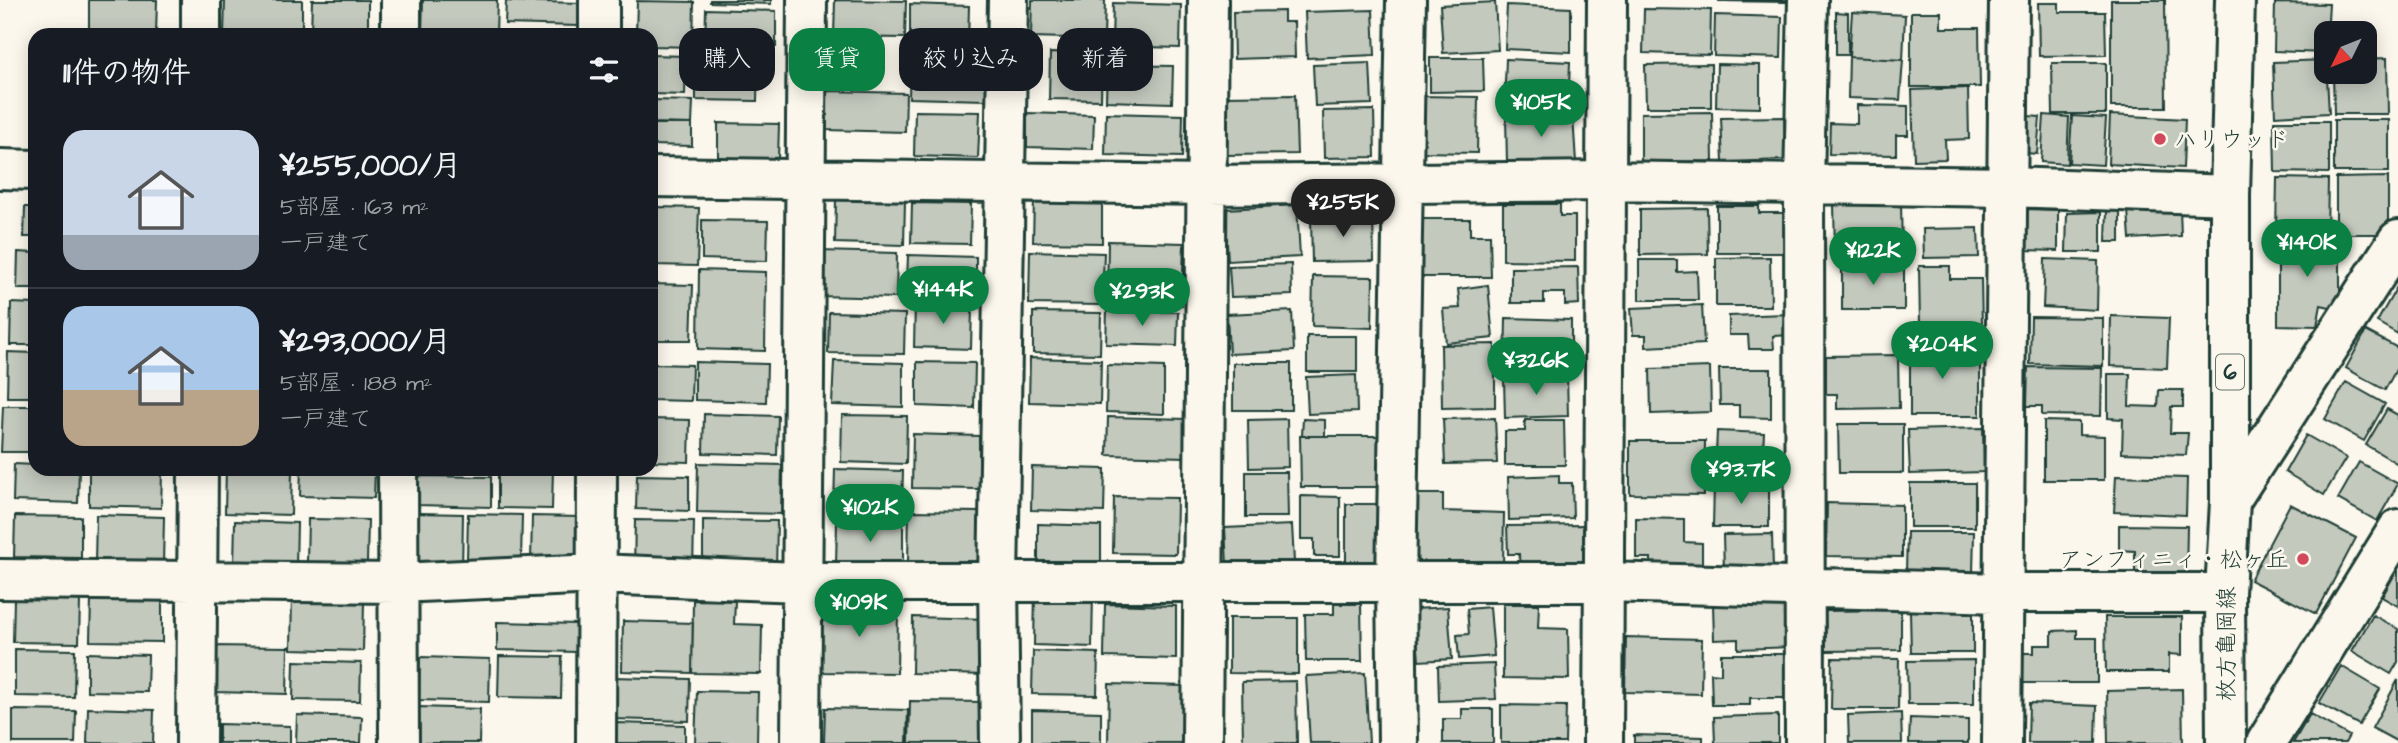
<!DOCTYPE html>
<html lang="ja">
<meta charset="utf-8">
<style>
body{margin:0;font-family:"Architects Daughter","Klee One",sans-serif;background:#242831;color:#f1f3f6;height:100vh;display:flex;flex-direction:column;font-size:26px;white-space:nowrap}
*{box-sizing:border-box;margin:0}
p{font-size:23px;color:#9ea1a6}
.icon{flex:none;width:38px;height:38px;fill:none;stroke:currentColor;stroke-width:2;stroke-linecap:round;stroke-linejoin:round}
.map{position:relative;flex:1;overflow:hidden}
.sheet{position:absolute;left:28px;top:28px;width:630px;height:448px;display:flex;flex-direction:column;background:#171b24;border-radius:21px;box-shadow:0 4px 18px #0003}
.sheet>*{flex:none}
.top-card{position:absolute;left:679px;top:28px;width:665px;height:63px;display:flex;gap:14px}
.needle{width:46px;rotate:227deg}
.buttons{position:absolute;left:2314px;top:21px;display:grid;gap:14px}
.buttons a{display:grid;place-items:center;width:63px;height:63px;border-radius:14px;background:#171b24;box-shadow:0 4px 18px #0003;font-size:35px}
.price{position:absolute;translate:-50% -60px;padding:0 16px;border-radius:24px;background:#0b8043;color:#fff;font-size:23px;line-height:46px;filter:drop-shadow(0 2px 4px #0008)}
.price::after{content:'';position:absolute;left:50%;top:42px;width:21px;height:16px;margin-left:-10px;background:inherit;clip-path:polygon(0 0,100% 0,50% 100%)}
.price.active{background:#222;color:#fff}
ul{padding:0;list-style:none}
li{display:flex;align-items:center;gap:21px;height:175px;padding:0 35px}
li+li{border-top:2px solid #363941}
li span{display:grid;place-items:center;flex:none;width:196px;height:140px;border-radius:21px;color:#555}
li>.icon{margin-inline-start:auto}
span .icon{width:84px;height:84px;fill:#fffc;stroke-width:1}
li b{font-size:30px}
h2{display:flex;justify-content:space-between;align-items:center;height:84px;padding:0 35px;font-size:30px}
.chip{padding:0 24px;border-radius:21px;background:#171b24;box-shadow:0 4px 18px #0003;font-size:24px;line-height:63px}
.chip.active{background:#0b8043;color:#fff}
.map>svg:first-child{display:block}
</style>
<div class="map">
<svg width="2398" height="743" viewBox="0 0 2398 743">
<rect width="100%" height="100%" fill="#fbf7ec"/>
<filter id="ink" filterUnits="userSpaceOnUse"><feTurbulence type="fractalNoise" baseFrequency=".0143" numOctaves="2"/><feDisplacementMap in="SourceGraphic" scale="14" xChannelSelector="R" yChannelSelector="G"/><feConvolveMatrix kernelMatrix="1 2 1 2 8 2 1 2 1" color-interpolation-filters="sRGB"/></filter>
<g filter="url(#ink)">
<!-- building -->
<path fill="#c4c9be" stroke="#1f3d34" stroke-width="2" d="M 89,0 L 157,0 L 156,35 L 89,35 Z
M 225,0 L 302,0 L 302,35 L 224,35 Z
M 312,0 L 368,0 L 368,35 L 311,34 Z
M 423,0 L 497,0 L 496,35 L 422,33 Z
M 710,0 L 771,0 L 771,4 L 710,2 Z
M 835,0 L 906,1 L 905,38 L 834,37 Z
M 1032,0 L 1105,0 L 1104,39 L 1031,37 Z
M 1719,0 L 1786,0 L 1786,2 L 1719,1 Z
M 2111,0 L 2165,0 L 2166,107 L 2111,107 Z
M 506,1 L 579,3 L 578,26 L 505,24 Z
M 637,1 L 694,2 L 693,47 L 651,46 L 651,35 L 636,35 Z
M 1495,2 L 1498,50 L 1443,53 L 1440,5 Z
M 1113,3 L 1181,5 L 1180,48 L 1112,46 Z
M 2038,3 L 2059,3 L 2059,12 L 2105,12 L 2106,55 L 2039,56 Z
M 2275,3 L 2329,4 L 2326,53 L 2274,51 Z
M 910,4 L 969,6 L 968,43 L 910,41 Z
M 1507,5 L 1571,8 L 1571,52 L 1505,49 Z
M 706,9 L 776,11 L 776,47 L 705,46 Z
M 1644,9 L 1711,10 L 1710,55 L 1643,53 Z
M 1373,10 L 1375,55 L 1307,58 L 1305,12 Z
M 1284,11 L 1284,22 L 1294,22 L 1295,57 L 1234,59 L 1233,12 Z
M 1836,12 L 1848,13 L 1848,55 L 1836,55 Z
M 1852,12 L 1905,15 L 1903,60 L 1849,57 Z
M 1911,12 L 1941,12 L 1941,28 L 1979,28 L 1980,87 L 1911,87 Z
M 1715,15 L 1782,17 L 1781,58 L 1714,56 Z
M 1050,53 L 1102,54 L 1101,100 L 1049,99 Z
M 651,55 L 686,56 L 685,95 L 651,94 Z
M 910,57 L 987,59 L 986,100 L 909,98 Z
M 1849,57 L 1903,60 L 1900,100 L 1848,98 Z
M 1430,58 L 1483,58 L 1484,91 L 1430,92 Z
M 2387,58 L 2388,114 L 2334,114 L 2333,72 L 2364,72 L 2364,59 Z
M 696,59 L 758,60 L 757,101 L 696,100 Z
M 1506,59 L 1570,62 L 1568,110 L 1504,107 Z
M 2326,60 L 2329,113 L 2275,116 L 2273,62 Z
M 1370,63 L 1372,104 L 1315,106 L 1313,65 Z
M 2052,63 L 2106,63 L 2106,114 L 2053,114 Z
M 1711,64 L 1711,107 L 1646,107 L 1645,65 Z
M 1717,64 L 1760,65 L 1760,108 L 1716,107 Z
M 1107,65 L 1173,66 L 1172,103 L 1106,101 Z
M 1968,88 L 1969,139 L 1945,140 L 1946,159 L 1914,160 L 1912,90 Z
M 827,91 L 906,93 L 905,132 L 826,130 Z
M 1295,95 L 1297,154 L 1225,155 L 1224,96 Z
M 1419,96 L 1478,97 L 1477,153 L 1418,152 Z
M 651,100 L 693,101 L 692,124 L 651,124 Z
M 1857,105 L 1908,106 L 1908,135 L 1896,135 L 1896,155 L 1829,154 L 1830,123 L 1857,124 Z
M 1374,110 L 1375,157 L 1324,158 L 1323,111 Z
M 915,111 L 980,112 L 978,158 L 914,156 Z
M 1712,112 L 1713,161 L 1641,162 L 1641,113 Z
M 1027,113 L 1094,115 L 1093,149 L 1027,147 Z
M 1106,113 L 1183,115 L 1182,157 L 1105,155 Z
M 2044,115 L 2069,117 L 2067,164 L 2041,162 Z
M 2110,115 L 2185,119 L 2183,168 L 2108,164 Z
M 1573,116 L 1576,162 L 1507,162 L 1506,117 Z
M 2028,116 L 2040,117 L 2037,154 L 2026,153 Z
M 2072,116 L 2106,118 L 2103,165 L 2069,163 Z
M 1784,117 L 1785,160 L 1723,162 L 1721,118 Z
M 2334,120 L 2389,120 L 2389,172 L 2334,172 Z
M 2274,121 L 2329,121 L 2329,173 L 2275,172 Z
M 651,123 L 692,124 L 692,146 L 651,145 Z
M 718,123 L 779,124 L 778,160 L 718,158 Z
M 2388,177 L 2388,234 L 2336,234 L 2336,178 Z
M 2277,178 L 2328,179 L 2327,234 L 2276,234 Z
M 836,199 L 905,200 L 904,245 L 835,243 Z
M 1034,199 L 1102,201 L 1102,243 L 1033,242 Z
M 1901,202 L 1902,252 L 1835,253 L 1834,203 Z
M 912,203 L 971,204 L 970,244 L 911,243 Z
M 1503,204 L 1560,204 L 1560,216 L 1575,216 L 1575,261 L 1503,260 Z
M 1297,205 L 1300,257 L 1228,261 L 1225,209 Z
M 1717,206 L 1759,206 L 1759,213 L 1787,213 L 1787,253 L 1717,253 Z
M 25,207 L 35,207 L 35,237 L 24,237 Z
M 655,207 L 699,208 L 697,266 L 654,265 Z
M 1707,208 L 1708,254 L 1640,255 L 1640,209 Z
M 2180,208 L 2181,236 L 2130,239 L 2128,210 Z
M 2022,209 L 2058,210 L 2058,251 L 2022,250 Z
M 2107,210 L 2120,210 L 2120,242 L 2106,242 Z
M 2101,212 L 2101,252 L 2066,252 L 2067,213 Z
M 1373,216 L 1374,261 L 1312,262 L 1311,217 Z
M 1417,219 L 1470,219 L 1470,235 L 1490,235 L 1491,277 L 1418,277 Z
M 702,220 L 768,221 L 767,261 L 702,259 Z
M 651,228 L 655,228 L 654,265 L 651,265 Z
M 1978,228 L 1979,257 L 1924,258 L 1923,229 Z
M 2278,238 L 2340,238 L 2340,301 L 2336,300 L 2334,308 L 2321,305 L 2317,326 L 2278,325 Z
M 1108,241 L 1184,243 L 1182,305 L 1107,304 Z
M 819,251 L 897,253 L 896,298 L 818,296 Z
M 1030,251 L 1104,253 L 1102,305 L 1029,304 Z
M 18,252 L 35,253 L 35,289 L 17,289 Z
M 908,255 L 976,257 L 976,284 L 907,283 Z
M 1770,257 L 1771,306 L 1716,306 L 1716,258 Z
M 2045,259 L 2098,261 L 2097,310 L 2043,307 Z
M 1639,260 L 1677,260 L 1677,272 L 1697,271 L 1698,300 L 1639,300 Z
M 1291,264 L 1292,295 L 1231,297 L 1229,266 Z
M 1842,265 L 1904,265 L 1904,310 L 1842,310 Z
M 1919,266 L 1950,266 L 1950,279 L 1981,279 L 1982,326 L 1920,326 Z
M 1578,267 L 1579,304 L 1565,305 L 1565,293 L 1544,293 L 1544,303 L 1511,303 L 1511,268 Z
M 699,270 L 766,272 L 765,351 L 698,349 Z
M 1313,276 L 1373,277 L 1372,328 L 1312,326 Z
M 651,284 L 693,285 L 691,340 L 651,340 Z
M 1488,285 L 1493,338 L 1446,343 L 1443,309 L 1460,308 L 1458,289 Z
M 2398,285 L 2398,334 L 2377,322 Z
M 11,303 L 35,304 L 35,345 L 10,345 Z
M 915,303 L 972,305 L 971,349 L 914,347 Z
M 1702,305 L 1704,344 L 1646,347 L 1646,335 L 1633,335 L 1631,308 Z
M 1107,310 L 1178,312 L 1177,346 L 1106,344 Z
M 1292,311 L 1294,351 L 1229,354 L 1227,314 Z
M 829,312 L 905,314 L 904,354 L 828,353 Z
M 1033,312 L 1101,313 L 1100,354 L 1033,353 Z
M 1791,314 L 1791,335 L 1773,336 L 1774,349 L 1749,349 L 1748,335 L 1729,335 L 1729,316 Z
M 2111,316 L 2169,318 L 2167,368 L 2110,366 Z
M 2031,317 L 2103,318 L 2103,366 L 2030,364 Z
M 1506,318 L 1571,320 L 1571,369 L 1505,368 Z
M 2366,331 L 2398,348 L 2398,366 L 2385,390 L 2346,368 Z
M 1307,336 L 1357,336 L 1357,372 L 1307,372 Z
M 1910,337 L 1951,337 L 1951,363 L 1980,363 L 1980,416 L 1910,416 Z
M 1495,344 L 1495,407 L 1442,408 L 1441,345 Z
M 8,352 L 35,353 L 35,397 L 7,397 Z
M 1898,355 L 1899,408 L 1837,409 L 1837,394 L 1826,394 L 1826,356 Z
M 1030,358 L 1101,360 L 1100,404 L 1029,402 Z
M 834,361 L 903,363 L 903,407 L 832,405 Z
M 695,362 L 767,364 L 766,402 L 695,400 Z
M 917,362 L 975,363 L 974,408 L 917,406 Z
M 1233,363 L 1291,363 L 1291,410 L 1233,410 Z
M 651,364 L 692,365 L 691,401 L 651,400 Z
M 1107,365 L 1164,367 L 1164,414 L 1106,412 Z
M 1710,367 L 1711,412 L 1651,414 L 1650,369 Z
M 2028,367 L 2102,368 L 2101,416 L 2042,415 L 2042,406 L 2027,406 Z
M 1719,369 L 1771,369 L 1771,418 L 1739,417 L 1739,405 L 1720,405 Z
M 2108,374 L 2130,374 L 2129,406 L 2158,407 L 2159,390 L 2183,390 L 2183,407 L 2171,407 L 2170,433 L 2188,433 L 2186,455 L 2122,453 L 2123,419 L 2108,418 Z
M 1356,375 L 1357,412 L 1308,414 L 1306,377 Z
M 1567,376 L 1568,416 L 1505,418 L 1504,378 Z
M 2346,382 L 2385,404 L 2364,441 L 2325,419 Z
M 3,406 L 35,406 L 35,452 L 1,452 Z
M 2387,409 L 2398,415 L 2398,464 L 2366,445 Z
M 704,414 L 778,416 L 777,455 L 703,453 Z
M 842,415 L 907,416 L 906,464 L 841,462 Z
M 1108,417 L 1187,419 L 1186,457 L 1107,455 Z
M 1495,418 L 1497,463 L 1445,464 L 1443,419 Z
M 651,419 L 690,420 L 689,462 L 651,461 Z
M 1287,419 L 1288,467 L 1249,468 L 1248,420 Z
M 1303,419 L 1325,420 L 1325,436 L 1302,436 Z
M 1525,420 L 1564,420 L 1565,465 L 1505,465 L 1505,431 L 1525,431 Z
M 2044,421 L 2079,422 L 2079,435 L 2104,436 L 2104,480 L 2044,480 Z
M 1838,424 L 1903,424 L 1903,473 L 1839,473 Z
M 1983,428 L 1984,472 L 1910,474 L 1908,430 Z
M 1717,431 L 1764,433 L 1761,480 L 1715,478 Z
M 913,434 L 979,436 L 979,489 L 912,488 Z
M 2306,435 L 2346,458 L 2324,495 L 2285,472 Z
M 1300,436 L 1378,436 L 1378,487 L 1301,487 Z
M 1630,441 L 1705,441 L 1704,495 L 1630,494 Z
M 2359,462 L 2398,484 L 2377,521 L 2338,499 Z
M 698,463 L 782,465 L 781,514 L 697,512 Z
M 14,464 L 35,465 L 35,469 L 79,469 L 78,503 L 13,501 Z
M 1032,467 L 1105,469 L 1104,512 L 1031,510 Z
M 226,469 L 292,470 L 291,515 L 225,513 Z
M 301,469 L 375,469 L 374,498 L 300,496 Z
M 498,469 L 553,469 L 552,509 L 498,508 Z
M 835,469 L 903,471 L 902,508 L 834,506 Z
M 89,470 L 162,472 L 161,508 L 89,506 Z
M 1246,472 L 1287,472 L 1288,517 L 1246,517 Z
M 637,475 L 689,476 L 689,511 L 636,509 Z
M 1559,475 L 1559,483 L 1572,483 L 1573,518 L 1509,520 L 1508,477 Z
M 418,476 L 491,477 L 491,507 L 418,505 Z
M 2116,476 L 2187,478 L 2186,515 L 2114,512 Z
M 1910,483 L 1975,483 L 1975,527 L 1910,527 Z
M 1714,485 L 1769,485 L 1769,527 L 1713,527 Z
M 1415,494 L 1443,494 L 1443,511 L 1504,513 L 1503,566 L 1414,564 Z
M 1301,496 L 1340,497 L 1340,556 L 1314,556 L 1314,539 L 1301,539 Z
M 1114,497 L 1177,498 L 1176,554 L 1113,553 Z
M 1827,503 L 1902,505 L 1902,557 L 1826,556 Z
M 1346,504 L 1384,504 L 1384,561 L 1373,562 L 1371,571 L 1346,571 Z
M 2290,504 L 2356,538 L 2316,614 L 2250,580 Z
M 909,511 L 979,512 L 979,564 L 908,563 Z
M 419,513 L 463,514 L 462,572 L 417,571 Z
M 468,514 L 522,515 L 521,562 L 467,560 Z
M 96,515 L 164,517 L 163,565 L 95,563 Z
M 15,516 L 81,517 L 81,558 L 14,557 Z
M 532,516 L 580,517 L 579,563 L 531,562 Z
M 1636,518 L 1684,519 L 1684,542 L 1702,543 L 1702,570 L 1651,570 L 1651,558 L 1636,558 Z
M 308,519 L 368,520 L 367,563 L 307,562 Z
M 635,520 L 694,521 L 693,573 L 634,571 Z
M 703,520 L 777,521 L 776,572 L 703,569 Z
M 235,521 L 297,523 L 296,567 L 234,565 Z
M 837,522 L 903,524 L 903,566 L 836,564 Z
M 1038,524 L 1101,526 L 1101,562 L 1038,561 Z
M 1292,525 L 1294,562 L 1227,565 L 1225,528 Z
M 1583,525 L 1584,573 L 1520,574 L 1519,554 L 1508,554 L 1507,526 Z
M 2119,525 L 2187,526 L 2186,577 L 2135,576 L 2135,551 L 2119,550 Z
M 1907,532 L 1974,532 L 1973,573 L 1906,572 Z
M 1772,534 L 1773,570 L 1724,571 L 1723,535 Z
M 2398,568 L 2398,606 L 2382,597 Z
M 1035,591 L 1093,593 L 1092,647 L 1034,645 Z
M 292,593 L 325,601 L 364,602 L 363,651 L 291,649 Z
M 14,598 L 80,600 L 79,643 L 13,642 Z
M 91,599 L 162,601 L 162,642 L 90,641 Z
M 693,600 L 735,601 L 734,624 L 762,625 L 761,674 L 692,673 Z
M 1779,602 L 1793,615 L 1794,647 L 1738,649 L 1738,639 L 1714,640 L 1713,604 Z
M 1105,604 L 1176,606 L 1176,659 L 1104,657 Z
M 1334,604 L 1361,604 L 1362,661 L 1306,661 L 1305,614 L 1334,614 Z
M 1503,604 L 1539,604 L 1538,628 L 1568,629 L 1569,679 L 1503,678 Z
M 821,605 L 898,607 L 897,673 L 820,672 Z
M 1448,607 L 1452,659 L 1419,661 L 1415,609 Z
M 1490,607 L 1494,656 L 1459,659 L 1457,635 L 1469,634 L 1467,609 Z
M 1901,610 L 1901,650 L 1826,651 L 1825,611 Z
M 1973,610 L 1973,653 L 1911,653 L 1910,611 Z
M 2373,615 L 2398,629 L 2398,662 L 2391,674 L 2352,651 Z
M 913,617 L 988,619 L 987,675 L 912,673 Z
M 2105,617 L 2182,617 L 2182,655 L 2169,654 L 2169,672 L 2106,672 Z
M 1229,618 L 1298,618 L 1298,674 L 1229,673 Z
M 623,621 L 693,623 L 692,673 L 622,671 Z
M 497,622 L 576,624 L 576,652 L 497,650 Z
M 2077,630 L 2077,638 L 2097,638 L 2097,683 L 2019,683 L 2019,653 L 2034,653 L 2034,645 L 2052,645 L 2052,631 Z
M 1626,637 L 1702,639 L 1701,694 L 1625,692 Z
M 215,646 L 288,647 L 287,694 L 214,692 Z
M 15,649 L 75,650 L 74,697 L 15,696 Z
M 1033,651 L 1098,653 L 1097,695 L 1032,694 Z
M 87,653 L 148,655 L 147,692 L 87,691 Z
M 1721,654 L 1788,654 L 1788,698 L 1750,698 L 1750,705 L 1712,705 L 1711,673 L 1721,674 Z
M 499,656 L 562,657 L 561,698 L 498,697 Z
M 420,657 L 490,659 L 489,702 L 419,700 Z
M 1832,658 L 1899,659 L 1898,709 L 1831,709 Z
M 1974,660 L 1974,704 L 1908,704 L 1907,661 Z
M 294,661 L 361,663 L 360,701 L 293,700 Z
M 1494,664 L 1496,699 L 1439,701 L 1438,666 Z
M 2341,666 L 2380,689 L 2359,725 L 2319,703 Z
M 1365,673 L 1369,743 L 1310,743 L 1306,676 Z
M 612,677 L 690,679 L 689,721 L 611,719 Z
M 2398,680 L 2398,742 L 2372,728 Z
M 1296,681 L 1297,743 L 1243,743 L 1242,682 Z
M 1109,684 L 1185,686 L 1184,743 L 1108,743 Z
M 2182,689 L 2183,743 L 2108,743 L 2107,691 Z
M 697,691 L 758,692 L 757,743 L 695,743 Z
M 910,701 L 983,702 L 982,743 L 909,743 Z
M 2029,703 L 2097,706 L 2096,743 L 2028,743 Z
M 1501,705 L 1566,706 L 1565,743 L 1501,743 Z
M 419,707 L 480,709 L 479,743 L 419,743 Z
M 88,708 L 154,710 L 153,743 L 87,743 Z
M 825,708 L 908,710 L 907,743 L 824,743 Z
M 1462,709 L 1493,709 L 1493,743 L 1443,743 L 1443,719 L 1462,719 Z
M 13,710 L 76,711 L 75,743 L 13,743 Z
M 1032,710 L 1101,712 L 1101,743 L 1032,743 Z
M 1901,713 L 1902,743 L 1849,743 L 1848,715 Z
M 2310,714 L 2349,736 L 2345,743 L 2293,743 Z
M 297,715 L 362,717 L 361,743 L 296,743 Z
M 1778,715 L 1778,743 L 1715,743 L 1714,717 Z
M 1910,718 L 1968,720 L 1968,743 L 1909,743 Z
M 617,723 L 685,725 L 685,743 L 617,743 Z
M 219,724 L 290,726 L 290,743 L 219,743 Z
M 1634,735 L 1703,737 L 1703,743 L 1634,743 Z"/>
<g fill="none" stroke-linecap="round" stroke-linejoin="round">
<defs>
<path id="minor" d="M 201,35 L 201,0
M 401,35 L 401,0
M 599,35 L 599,0
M 0,169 L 35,170
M 651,177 L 1208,185 L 1606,181 L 2009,187 L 2230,195
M 398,469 L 399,743
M 2230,501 L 2398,240
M 0,579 L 398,583 L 597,574 L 800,582 L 1605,582 L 2002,593 L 2225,593
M 196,743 L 198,469
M 596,743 L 597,469
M 801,743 L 807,0
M 1000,743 L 998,581 L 1008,0
M 1202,743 L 1208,0
M 1398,743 L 1396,583 L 1406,0
M 1603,743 L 1607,0
M 1805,743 L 1804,185 L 1808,0
M 2002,743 L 2009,0
M 2266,743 L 2398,529"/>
<path id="major" d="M 2226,743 L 2225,593 L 2230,501 L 2230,195 L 2235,0"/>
</defs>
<!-- minor casing -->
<use href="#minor" stroke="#1f3d34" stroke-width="44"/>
<!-- major casing -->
<use href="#major" stroke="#1f3d34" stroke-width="44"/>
<!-- minor -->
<use href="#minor" stroke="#fbf7ec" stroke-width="38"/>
<!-- major -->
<use href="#major" stroke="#fbf7ec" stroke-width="38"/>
</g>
</g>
<!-- markers -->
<g fill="#d1495b" stroke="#fbf7ec" stroke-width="2.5">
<circle cx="2160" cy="139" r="7"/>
<circle cx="2303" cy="559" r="7"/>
</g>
<g text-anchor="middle" stroke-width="5" stroke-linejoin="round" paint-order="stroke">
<!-- shield labels -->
<rect fill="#fbf7ec" stroke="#61756b" stroke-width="2" x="2216" y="354.5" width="28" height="35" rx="5"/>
<g font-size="21" font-weight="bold" fill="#1f3d34">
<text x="2230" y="379">6</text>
</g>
<!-- poi labels -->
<g font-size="23" fill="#1f3d34" stroke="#fbf7ec" text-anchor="start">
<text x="2174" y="147">ハリウッド</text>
<text x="2289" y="567" text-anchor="end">アンフィニィ・松ヶ丘</text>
</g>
<!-- street labels -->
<g font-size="23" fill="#1f3d34" stroke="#fbf7ec">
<text transform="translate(2226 644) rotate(-90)" y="8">枚方亀岡線</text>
</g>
</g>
</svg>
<div class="buttons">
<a><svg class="needle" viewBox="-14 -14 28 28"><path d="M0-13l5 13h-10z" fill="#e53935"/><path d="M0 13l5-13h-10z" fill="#9ea1a6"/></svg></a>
</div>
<b class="price" style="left:1541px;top:139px">¥105K</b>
<b class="price active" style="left:1343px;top:239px">¥255K</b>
<b class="price" style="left:2307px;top:279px">¥140K</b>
<b class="price" style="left:1873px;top:287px">¥122K</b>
<b class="price" style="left:943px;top:326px">¥144K</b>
<b class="price" style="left:1142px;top:328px">¥293K</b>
<b class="price" style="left:1942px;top:381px">¥204K</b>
<b class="price" style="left:1536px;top:397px">¥326K</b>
<b class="price" style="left:1741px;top:506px">¥93.7K</b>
<b class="price" style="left:870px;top:544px">¥102K</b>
<b class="price" style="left:859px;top:639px">¥109K</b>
<div class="top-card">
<a class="chip">購入</a>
<a class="chip active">賃貸</a>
<a class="chip">絞り込み</a>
<a class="chip">新着</a>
</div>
<section class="sheet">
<h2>11件の物件<svg class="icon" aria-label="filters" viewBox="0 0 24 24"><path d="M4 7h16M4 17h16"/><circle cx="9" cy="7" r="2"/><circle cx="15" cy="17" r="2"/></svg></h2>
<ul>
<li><span style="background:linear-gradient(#c9d6e8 75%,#9aa5b1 0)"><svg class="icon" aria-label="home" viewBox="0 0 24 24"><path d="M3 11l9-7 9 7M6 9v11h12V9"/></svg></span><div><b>¥255,000/月</b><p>5部屋 · 163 m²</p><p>一戸建て</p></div></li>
<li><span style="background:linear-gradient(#a9c7e8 60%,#b9a48a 0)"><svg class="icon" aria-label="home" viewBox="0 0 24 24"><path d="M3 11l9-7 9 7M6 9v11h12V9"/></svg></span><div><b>¥293,000/月</b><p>5部屋 · 188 m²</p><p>一戸建て</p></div></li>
</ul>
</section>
</div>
